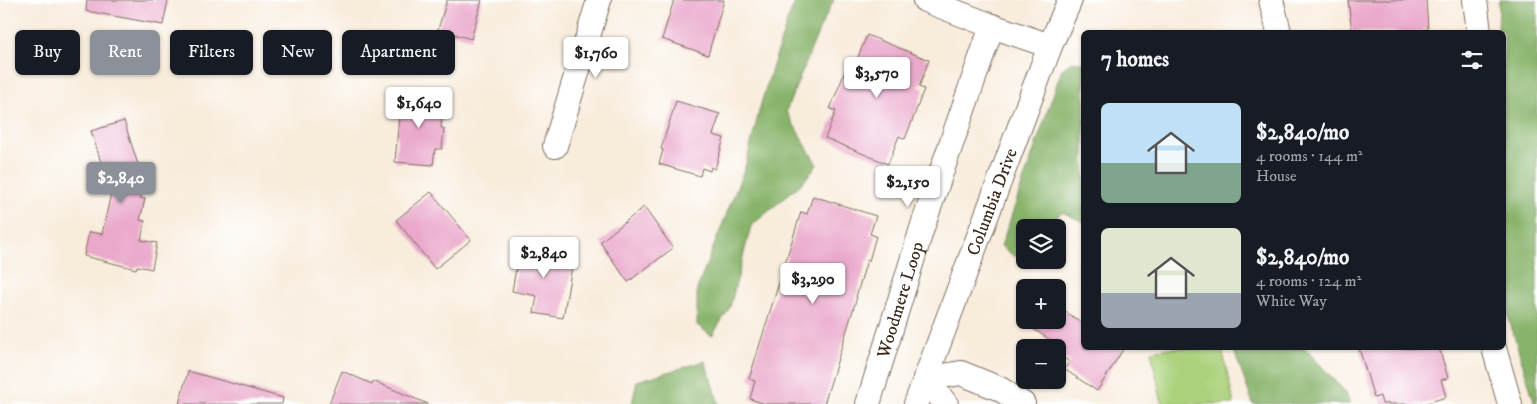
<!DOCTYPE html>
<meta charset="utf-8">
<style>
body{margin:0;font-family:"IM FELL DW Pica",serif;background:#242831;color:#f1f3f6;height:100vh;display:flex;flex-direction:column;font-size:19px;white-space:nowrap}
*{box-sizing:border-box;margin:0}
p{font-size:16px;color:#9ea1a6}
.icon{flex:none;width:28px;height:28px;fill:none;stroke:currentColor;stroke-width:2;stroke-linecap:round;stroke-linejoin:round}
.map{position:relative;flex:1;overflow:hidden}
.drawer{position:absolute;left:1081px;top:30px;width:425px;height:320px;display:flex;flex-direction:column;background:#171b24;border-radius:8px;box-shadow:0 1px 4px #0004}
.drawer>*{flex:none}
.hud{position:absolute;left:15px;top:30px;width:475px;height:45px;display:flex;gap:10px}
.tools{position:absolute;left:1016px;top:219px;display:grid;gap:10px}
.tools a{display:grid;place-items:center;width:50px;height:50px;border-radius:8px;background:#171b24;box-shadow:0 1px 4px #0004;font-size:25px}
.price{position:absolute;translate:-50% -42px;padding:0 11px;border-radius:5px;background:#fff;color:#222;font-size:16px;line-height:32px;filter:drop-shadow(0 1px 2px #0008)}
.price::after{content:'';position:absolute;left:50%;top:30px;width:15px;height:11px;margin-left:-8px;background:inherit;clip-path:polygon(0 0,100% 0,50% 100%)}
.price.on{background:#8c9099;color:#fff}
ul{padding:0;list-style:none}
li{display:flex;align-items:center;gap:15px;height:125px;padding:0 20px}
li span{display:grid;place-items:center;flex:none;width:140px;height:100px;border-radius:8px;color:#555}
li>.icon{margin-inline-start:auto}
span .icon{width:60px;height:60px;fill:#fffc;stroke-width:1}
li b{font-size:21px}
h2{display:flex;justify-content:space-between;align-items:center;height:60px;padding:0 20px;font-size:21px}
.tag{padding:0 18px;border-radius:8px;background:#171b24;box-shadow:0 1px 4px #0004;font-size:18px;line-height:45px}
.tag.on{background:#8c9099;color:#fff}
.map>svg:first-child{display:block}
</style>
<div class="map">
<svg width="1537" height="404" viewBox="0 0 1537 404">
<rect width="100%" height="100%" fill="#fff"/>
<filter id="ink" filterUnits="userSpaceOnUse"><feTurbulence type="fractalNoise" baseFrequency=".02" numOctaves="2"/><feDisplacementMap in="SourceGraphic" scale="10" xChannelSelector="R" yChannelSelector="G"/><feConvolveMatrix kernelMatrix="1 2 1 2 8 2 1 2 1" color-interpolation-filters="sRGB"/></filter>
<filter id="wash" filterUnits="userSpaceOnUse"><feTurbulence type="fractalNoise" baseFrequency=".0096" numOctaves="4" result="noise"/><feDisplacementMap in="SourceGraphic" scale="20" xChannelSelector="R" yChannelSelector="G"/><feGaussianBlur stdDeviation="1.12" result="paint"/><feColorMatrix in="noise" values="0 0 0 0 0 0 0 0 0 0 0 0 0 0 0 0 0 1.4 0 .05"/><feComposite in="paint" operator="in"/></filter>
<g filter="url(#wash)">
<rect width="100%" height="100%" fill="#f8ecdb"/>
<!-- green -->
<path fill="#abd17b" stroke="#737e4c" d="M 1169,348 L 1222,348 L 1234,404 L 1162,404 L 1151,351 Z"/>
<!-- forest -->
<path fill="#88b36b" stroke="#626e44" d="M 796,0 L 834,0 L 819,30 L 786,111 L 817,165 L 803,182 L 751,226 L 730,307 L 712,336 L 697,325 L 697,289 L 745,167 L 762,100 L 788,19 Z
M 1499,0 L 1537,0 L 1537,404 L 1535,404 L 1504,303 L 1504,32 L 1498,32 Z
M 1073,61 L 1084,63 L 1084,222 L 1062,212 L 1045,227 L 1025,228 L 1025,247 L 1015,257 L 1001,246 L 1062,69 Z
M 1233,348 L 1305,348 L 1346,393 L 1350,404 L 1253,404 Z
M 705,361 L 719,404 L 632,404 L 637,381 Z"/>
<g id="blocks">
<!-- building -->
<path fill="#eaa9cb" d="M 87,0 L 168,0 L 163,25 L 86,11 Z
M 447,0 L 482,0 L 471,39 L 438,29 Z
M 674,0 L 724,0 L 708,55 L 662,39 Z
M 1348,0 L 1426,0 L 1428,29 L 1421,30 L 1421,32 L 1352,32 Z
M 867,35 L 929,60 L 919,87 L 924,89 L 914,116 L 905,139 L 899,136 L 888,164 L 825,138 L 836,111 L 830,109 L 850,59 L 856,62 Z
M 401,94 L 439,97 L 438,103 L 443,103 L 441,128 L 444,128 L 442,149 L 435,149 L 433,165 L 395,162 Z
M 676,101 L 720,114 L 713,135 L 724,138 L 715,169 L 711,167 L 710,171 L 702,168 L 700,176 L 659,164 L 663,150 L 661,149 Z
M 124,121 L 144,183 L 140,198 L 145,199 L 140,220 L 145,221 L 141,240 L 157,243 L 152,269 L 137,266 L 136,269 L 84,256 L 89,232 L 102,234 L 111,193 L 91,131 Z
M 431,192 L 471,240 L 435,269 L 396,220 Z
M 813,196 L 876,216 L 870,234 L 876,236 L 869,261 L 867,260 L 856,297 L 857,297 L 824,404 L 766,404 L 750,399 L 755,381 L 749,379 L 801,212 L 807,214 Z
M 644,207 L 673,248 L 628,282 L 600,242 Z
M 520,246 L 574,255 L 563,318 L 534,313 L 537,296 L 512,291 Z
M 1058,307 L 1084,324 L 1084,348 L 1124,348 L 1097,391 L 1064,369 L 1070,362 L 1058,354 L 1057,348 L 1058,345 L 1021,321 L 1025,314 L 1025,320 L 1058,320 Z
M 1359,348 L 1439,348 L 1448,378 L 1441,380 L 1446,397 L 1423,404 L 1382,404 L 1380,396 L 1374,398 Z
M 188,371 L 283,398 L 282,404 L 179,404 Z
M 342,371 L 372,384 L 373,381 L 428,404 L 329,404 Z"/>
</g>
</g>
<g filter="url(#ink)">
<use href="#blocks" fill-opacity="0" stroke="#7d6e60" stroke-width="1"/>
<g fill="none" stroke-linecap="round" stroke-linejoin="round">
<defs>
<g id="minor">
<path d="M 925,0 L 992,26 L 1050,46"/>
<path d="M 1271,0 L 1279,32"/>
<path d="M 1475,0 L 1479,32"/>
<path d="M 555,146 L 599,0"/>
<path d="M 1494,348 L 1510,404"/>
<path d="M 925,379 L 961,373 L 1000,389 L 1023,404"/>
<path d="M 925,379 L 946,404"/>
<path id="s1" d="M 868,404 L 923,225 L 992,26"/>
<path id="s2" d="M 916,404 L 1050,46 L 1070,0"/>
</g>
</defs>
<!-- minor casing -->
<use href="#minor" stroke="#7d6e60" stroke-width="26"/>
<!-- minor -->
<use href="#minor" stroke="#fff" stroke-width="24"/>
</g>
</g>
<g text-anchor="middle" stroke-width="4" stroke-linejoin="round" paint-order="stroke">
<!-- street labels -->
<g font-size="18" fill="#3b2a1e" stroke="#fff">
<text dy="6" stroke="none"><textPath href="#s2" startOffset="216">Columbia Drive</textPath></text>
<text dy="6" stroke="none"><textPath href="#s1" startOffset="109">Woodmere Loop</textPath></text>
</g>
</g>
</svg>
<div class="tools">
<a><svg class="icon" aria-label="layers" viewBox="0 0 24 24"><path d="M12 4l9 5-9 5-9-5zM3 14l9 5 9-5"/></svg></a>
<a>+</a>
<a>−</a>
</div>
<b class="price" style="left:596px;top:79px">$1,760</b>
<b class="price" style="left:877px;top:99px">$3,570</b>
<b class="price" style="left:419px;top:129px">$1,640</b>
<b class="price on" style="left:121px;top:204px">$2,840</b>
<b class="price" style="left:908px;top:208px">$2,150</b>
<b class="price" style="left:544px;top:279px">$2,840</b>
<b class="price" style="left:813px;top:305px">$3,290</b>
<div class="hud">
<a class="tag">Buy</a>
<a class="tag on">Rent</a>
<a class="tag">Filters</a>
<a class="tag">New</a>
<a class="tag">Apartment</a>
</div>
<section class="drawer">
<h2>7 homes<svg class="icon" aria-label="filters" viewBox="0 0 24 24"><path d="M4 7h16M4 17h16"/><circle cx="9" cy="7" r="2"/><circle cx="15" cy="17" r="2"/></svg></h2>
<ul>
<li><span style="background:linear-gradient(#bfe0f5 60%,#7fa58c 0)"><svg class="icon" aria-label="home" viewBox="0 0 24 24"><path d="M3 11l9-7 9 7M6 9v11h12V9"/></svg></span><div><b>$2,840/mo</b><p>4 rooms · 144 m²</p><p>House</p></div></li>
<li><span style="background:linear-gradient(#dfe7d0 65%,#9aa5b1 0)"><svg class="icon" aria-label="home" viewBox="0 0 24 24"><path d="M3 11l9-7 9 7M6 9v11h12V9"/></svg></span><div><b>$2,840/mo</b><p>4 rooms · 124 m²</p><p>White Way</p></div></li>
</ul>
</section>
</div>
